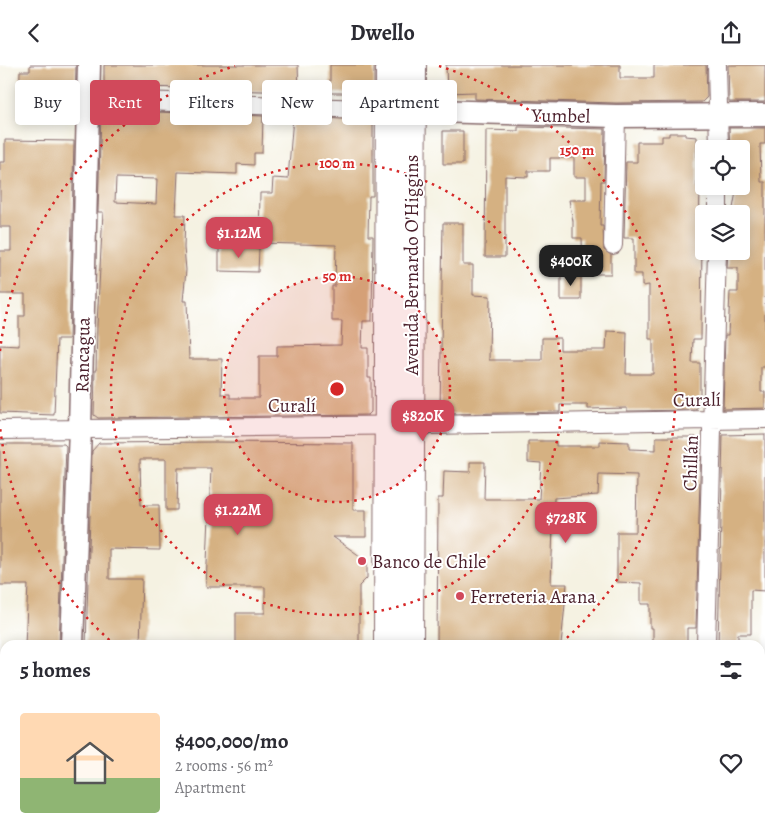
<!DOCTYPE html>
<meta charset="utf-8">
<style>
body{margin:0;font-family:Alegreya,serif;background:#f7f7f7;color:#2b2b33;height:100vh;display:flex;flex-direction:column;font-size:19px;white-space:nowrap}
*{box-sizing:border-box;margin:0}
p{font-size:16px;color:#7c7c81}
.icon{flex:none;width:28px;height:28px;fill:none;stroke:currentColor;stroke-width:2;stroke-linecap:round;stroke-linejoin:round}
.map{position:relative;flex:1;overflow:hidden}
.drawer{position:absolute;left:0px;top:575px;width:765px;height:196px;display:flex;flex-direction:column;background:#fff;border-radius:15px 15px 0 0;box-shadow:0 2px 12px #0003}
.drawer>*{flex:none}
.banner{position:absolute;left:15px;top:15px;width:500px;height:45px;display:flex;gap:10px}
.controls{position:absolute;left:695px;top:75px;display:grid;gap:10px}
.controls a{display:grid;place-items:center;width:55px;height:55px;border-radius:5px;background:#fff;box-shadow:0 2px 12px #0003;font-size:25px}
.price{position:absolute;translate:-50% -42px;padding:0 11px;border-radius:10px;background:#d1495b;color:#fff;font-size:16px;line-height:32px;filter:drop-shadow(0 1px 2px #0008)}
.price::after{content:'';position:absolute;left:50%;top:30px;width:15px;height:11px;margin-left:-8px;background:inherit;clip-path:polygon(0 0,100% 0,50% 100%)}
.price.on{background:#222;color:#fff}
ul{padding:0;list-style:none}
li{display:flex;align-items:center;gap:15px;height:125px;padding:0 20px}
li+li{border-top:1px solid #e1e1e2}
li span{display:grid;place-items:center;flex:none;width:140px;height:100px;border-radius:5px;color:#555}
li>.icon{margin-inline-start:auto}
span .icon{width:60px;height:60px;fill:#fffc;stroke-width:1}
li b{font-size:21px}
h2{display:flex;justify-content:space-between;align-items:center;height:60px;padding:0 20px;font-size:21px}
.chip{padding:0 18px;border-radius:5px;background:#fff;box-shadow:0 2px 12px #0003;font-size:18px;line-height:45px}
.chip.on{background:#d1495b;color:#fff}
header{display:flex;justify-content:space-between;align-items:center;height:65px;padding:0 20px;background:#fff;font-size:22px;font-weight:600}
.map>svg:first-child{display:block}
</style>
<header><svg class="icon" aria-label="back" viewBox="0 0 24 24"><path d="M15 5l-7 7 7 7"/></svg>Dwello<svg class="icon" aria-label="share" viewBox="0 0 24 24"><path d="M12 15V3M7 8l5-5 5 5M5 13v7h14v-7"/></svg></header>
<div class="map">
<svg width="765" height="771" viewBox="0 0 765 771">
<rect width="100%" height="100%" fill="#fff"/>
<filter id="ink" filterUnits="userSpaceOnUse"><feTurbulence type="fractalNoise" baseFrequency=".02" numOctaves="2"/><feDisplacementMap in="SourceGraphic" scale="10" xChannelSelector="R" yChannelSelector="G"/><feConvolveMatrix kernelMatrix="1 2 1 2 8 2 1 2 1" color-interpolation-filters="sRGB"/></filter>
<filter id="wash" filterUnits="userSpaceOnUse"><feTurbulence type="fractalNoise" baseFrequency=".0096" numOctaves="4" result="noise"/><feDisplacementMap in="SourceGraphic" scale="20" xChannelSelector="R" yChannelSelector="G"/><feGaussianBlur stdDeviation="1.12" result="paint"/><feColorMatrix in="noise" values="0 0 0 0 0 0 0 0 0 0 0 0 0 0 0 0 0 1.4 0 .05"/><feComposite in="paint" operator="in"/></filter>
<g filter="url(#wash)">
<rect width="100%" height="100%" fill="#f5f2e2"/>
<g id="blocks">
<!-- building -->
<path fill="#d5b182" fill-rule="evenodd" d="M 30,0 L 76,0 L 75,52 L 35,52 L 34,48 L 19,47 L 20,6 L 30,6 Z
M 104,0 L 298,0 L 299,27 L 222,25 L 222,22 L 181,21 L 181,23 L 108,21 L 104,16 Z
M 330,0 L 374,0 L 374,20 L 366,28 L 330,28 Z
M 446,0 L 620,0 L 620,13 L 654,13 L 654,0 L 706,0 L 707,32 L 702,37 L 616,38 L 475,34 L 475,27 L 447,28 Z
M 728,0 L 765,0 L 765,37 L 729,37 Z
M 105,45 L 263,51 L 262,88 L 254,88 L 254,100 L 237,99 L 237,109 L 178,107 L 176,150 L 185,150 L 184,183 L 186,205 L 183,236 L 187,236 L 189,294 L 222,294 L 221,329 L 230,329 L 230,333 L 259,333 L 259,291 L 277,291 L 277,281 L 341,280 L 342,256 L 332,256 L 332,221 L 335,221 L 336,180 L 259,178 L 260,128 L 272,128 L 273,113 L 288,114 L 293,52 L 367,55 L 373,59 L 373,131 L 369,131 L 368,171 L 373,171 L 372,256 L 363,256 L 362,283 L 368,283 L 368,313 L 371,313 L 371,347 L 368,350 L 98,353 L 94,350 L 95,305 L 96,305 L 97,259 L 103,147 L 98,147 L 101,49 ZM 116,113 L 157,114 L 156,139 L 115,137 Z
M 518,62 L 605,64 L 604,116 L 601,116 L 600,161 L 603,161 L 604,185 L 611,190 L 611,209 L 583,209 L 582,173 L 573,173 L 573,156 L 569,135 L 586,135 L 586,112 L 574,112 L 574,93 L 550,93 L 550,106 L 528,106 L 528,112 L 505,111 L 505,192 L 485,192 L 486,65 L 518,66 Z
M 729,63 L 765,63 L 765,79 L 760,79 L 761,117 L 765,117 L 765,302 L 761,302 L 761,327 L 765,327 L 765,343 L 723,344 L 725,270 L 728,270 L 730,227 L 738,227 L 738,203 L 727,203 L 728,186 L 741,186 L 741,149 L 732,149 L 737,121 L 741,121 L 741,84 L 730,84 Z
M 443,66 L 463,66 L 463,99 L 443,99 Z
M 669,68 L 685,68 L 685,71 L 697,72 L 697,122 L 700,122 L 699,172 L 702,172 L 701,274 L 693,274 L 692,298 L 700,298 L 700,339 L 695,345 L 627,346 L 627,343 L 588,344 L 588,340 L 560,340 L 560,347 L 444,349 L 440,345 L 443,158 L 463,158 L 463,200 L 473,200 L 473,230 L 490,231 L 489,295 L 542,295 L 542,273 L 560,273 L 560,285 L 606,285 L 607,266 L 627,267 L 626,309 L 653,309 L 653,274 L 649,274 L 649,220 L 642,221 L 642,209 L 634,209 L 634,173 L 624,173 L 626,97 L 637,97 L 637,77 L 662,77 L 662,71 L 669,71 Z
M 5,75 L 74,76 L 69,274 L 57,274 L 54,350 L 0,348 L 0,280 L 19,281 L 19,251 L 25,251 L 25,229 L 0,229 L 0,186 L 11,186 L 11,162 L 0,162 L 0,97 L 5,97 Z
M 219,182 L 259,183 L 258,207 L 219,206 Z
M 561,210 L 581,210 L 581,235 L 561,235 Z
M 765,369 L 765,526 L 751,525 L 751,569 L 738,569 L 738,580 L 718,580 L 723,370 Z
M 656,372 L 697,372 L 701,376 L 696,563 L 687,563 L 687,580 L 653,580 L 653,563 L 650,563 L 650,539 L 641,539 L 641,518 L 617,517 L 617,467 L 636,467 L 637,410 L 599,409 L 598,430 L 554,433 L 551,519 L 567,519 L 561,580 L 437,580 L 438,433 L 443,433 L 444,406 L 470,407 L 470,397 L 485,397 L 484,434 L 539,434 L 541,398 L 528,397 L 528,376 L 556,376 L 556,381 L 600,381 L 600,376 L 629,377 L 629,384 L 656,385 Z
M 212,377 L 353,378 L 353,445 L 366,445 L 366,472 L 333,472 L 367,496 L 367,513 L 359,521 L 359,580 L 236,580 L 236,548 L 265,548 L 265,522 L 206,522 L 211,403 L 178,403 L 177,445 L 166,445 L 166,394 L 140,394 L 141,440 L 159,440 L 160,485 L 109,484 L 109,514 L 142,514 L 140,580 L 86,580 L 92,386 L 99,378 Z
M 0,379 L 64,379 L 66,381 L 59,580 L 25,580 L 28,520 L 0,520 Z"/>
</g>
</g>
<g filter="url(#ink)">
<use href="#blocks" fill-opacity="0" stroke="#86696b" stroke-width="1"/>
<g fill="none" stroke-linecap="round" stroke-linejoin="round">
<defs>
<path id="service" d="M 240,766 L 247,769 L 254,766
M 509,767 L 509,766
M 130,771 L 130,766"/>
<path id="minor" d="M 717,0 L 719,84
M 87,34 L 390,45
M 718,149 L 718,121
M 613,180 L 616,51
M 0,365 L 427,360 L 765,354
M 706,580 L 717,186
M 760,674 L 765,674
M 0,685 L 5,685
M 698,771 L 698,766"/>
<path id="tertiary" d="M 396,45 L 616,51 L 765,50
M 72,580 L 80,363 L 89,0
M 60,771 L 60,766"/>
<path id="primary" d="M 388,580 L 390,0
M 409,580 L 412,0
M 387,771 L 387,766
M 408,771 L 408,766"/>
</defs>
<!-- service casing -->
<use href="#service" stroke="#86696b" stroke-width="11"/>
<!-- minor casing -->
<use href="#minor" stroke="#86696b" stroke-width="20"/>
<!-- tertiary casing -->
<use href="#tertiary" stroke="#86696b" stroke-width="25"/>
<!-- primary casing -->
<use href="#primary" stroke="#86696b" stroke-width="30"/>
<!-- path -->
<path stroke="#86696b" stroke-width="2.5" stroke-dasharray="4 4" stroke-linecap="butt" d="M 279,766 L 279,771"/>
<!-- service -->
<use href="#service" stroke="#fff" stroke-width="9"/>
<!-- minor -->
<use href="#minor" stroke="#fff" stroke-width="18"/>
<!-- tertiary -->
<use href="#tertiary" stroke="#fff" stroke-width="22"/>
<!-- primary -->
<use href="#primary" stroke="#fff" stroke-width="28"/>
</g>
</g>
<!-- distance rings -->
<circle cx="337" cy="324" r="113" fill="#d62828" fill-opacity=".12"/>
<g fill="none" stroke="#d62828" stroke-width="2.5" stroke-dasharray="2.5 5">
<circle cx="337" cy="324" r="113"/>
<circle cx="337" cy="324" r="226"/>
<path d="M115 580A339 339 0 0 1 0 362M0 286A339 339 0 0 1 235 1M439 1A339 339 0 0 1 559 580"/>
</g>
<!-- markers -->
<g fill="#d1495b" stroke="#fff" stroke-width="2">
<circle cx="362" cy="496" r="5"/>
<circle cx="460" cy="531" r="5"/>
</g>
<g text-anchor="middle" stroke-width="4" stroke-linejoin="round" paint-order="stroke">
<!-- street labels -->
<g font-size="19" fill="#4a1f2b" stroke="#fff">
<text transform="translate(561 50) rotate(1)" y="7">Yumbel</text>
<text transform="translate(411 200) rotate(-90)" y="7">Avenida Bernardo O'Higgins</text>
<text transform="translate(82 290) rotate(-89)" y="7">Rancagua</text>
<text transform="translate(697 334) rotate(-1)" y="7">Curalí</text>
<text x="292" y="347">Curalí</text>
<text transform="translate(690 398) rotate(-88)" y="7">Chillán</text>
</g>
<!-- poi labels -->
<g font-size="19" fill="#4a1f2b" stroke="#fff" text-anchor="start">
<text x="372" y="503">Banco de Chile</text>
<text x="470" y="538">Ferreteria Arana</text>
</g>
</g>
<circle cx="337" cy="324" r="8" fill="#d62828" stroke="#fff" stroke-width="2.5"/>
<g font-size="15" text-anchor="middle" font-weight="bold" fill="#d62828" stroke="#fff" stroke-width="4" stroke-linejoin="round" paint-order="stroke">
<text x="577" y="90">150 m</text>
<text x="337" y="103">100 m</text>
<text x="337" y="216">50 m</text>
</g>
</svg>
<div class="controls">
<a><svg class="icon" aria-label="locate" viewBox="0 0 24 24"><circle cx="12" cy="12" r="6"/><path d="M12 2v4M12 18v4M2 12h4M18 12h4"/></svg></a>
<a><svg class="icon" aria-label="layers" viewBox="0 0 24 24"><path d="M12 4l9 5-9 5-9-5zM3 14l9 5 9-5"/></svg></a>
</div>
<b class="price" style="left:239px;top:194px">$1.12M</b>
<b class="price on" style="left:571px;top:222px">$400K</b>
<b class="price" style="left:423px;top:377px">$820K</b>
<b class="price" style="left:238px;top:471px">$1.22M</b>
<b class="price" style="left:566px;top:479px">$728K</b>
<div class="banner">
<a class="chip">Buy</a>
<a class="chip on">Rent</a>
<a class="chip">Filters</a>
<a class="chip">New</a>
<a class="chip">Apartment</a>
</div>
<section class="drawer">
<h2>5 homes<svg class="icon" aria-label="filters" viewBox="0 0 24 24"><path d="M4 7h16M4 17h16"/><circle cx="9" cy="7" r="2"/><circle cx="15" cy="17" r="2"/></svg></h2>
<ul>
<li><span style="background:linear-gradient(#ffd9b3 65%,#8fb573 0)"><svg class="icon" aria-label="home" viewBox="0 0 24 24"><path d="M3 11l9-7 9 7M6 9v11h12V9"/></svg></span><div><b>$400,000/mo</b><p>2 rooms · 56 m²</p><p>Apartment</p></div><svg class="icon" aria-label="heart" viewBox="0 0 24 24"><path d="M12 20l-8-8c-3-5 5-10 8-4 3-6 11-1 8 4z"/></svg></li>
</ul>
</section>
</div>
